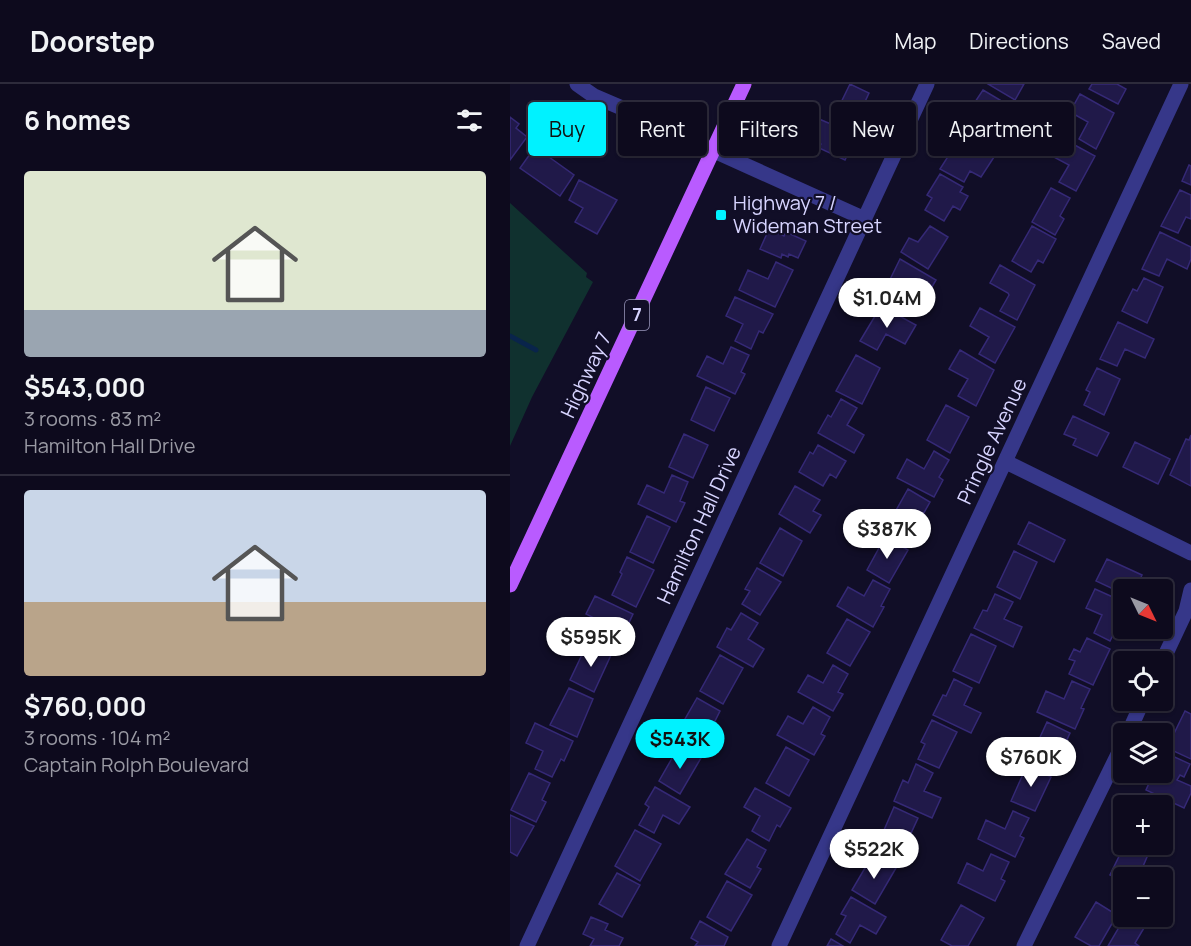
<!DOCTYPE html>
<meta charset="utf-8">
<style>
body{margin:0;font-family:Manrope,sans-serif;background:#161326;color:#f1f3f6;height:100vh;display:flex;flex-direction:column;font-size:22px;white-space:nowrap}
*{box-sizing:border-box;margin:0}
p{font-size:20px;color:#9a9aa4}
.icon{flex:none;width:33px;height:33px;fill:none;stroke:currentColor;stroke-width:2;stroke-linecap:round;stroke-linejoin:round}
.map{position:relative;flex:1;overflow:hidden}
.panel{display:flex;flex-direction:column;background:#0d0a1d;width:510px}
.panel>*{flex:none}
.hud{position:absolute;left:18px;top:18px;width:570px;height:54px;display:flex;gap:12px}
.needle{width:39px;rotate:133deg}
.tools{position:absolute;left:603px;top:495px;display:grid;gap:12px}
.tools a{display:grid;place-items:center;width:60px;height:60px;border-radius:6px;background:#0d0a1d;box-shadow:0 2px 4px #0004,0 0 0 2px #2d2b3b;font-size:30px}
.price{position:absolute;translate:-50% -51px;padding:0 14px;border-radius:21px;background:#fff;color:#222;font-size:20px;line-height:39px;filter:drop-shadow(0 2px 3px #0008)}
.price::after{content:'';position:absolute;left:50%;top:36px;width:18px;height:14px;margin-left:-9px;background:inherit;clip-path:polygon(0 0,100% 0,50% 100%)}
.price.selected{background:#00f2ff;color:#111}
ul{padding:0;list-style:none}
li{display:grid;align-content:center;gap:12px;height:318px;padding:0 24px}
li+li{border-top:2px solid #2d2b3b}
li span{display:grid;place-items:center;height:186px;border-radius:6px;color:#555}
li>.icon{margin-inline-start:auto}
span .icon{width:108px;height:108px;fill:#fffc;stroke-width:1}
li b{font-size:26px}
h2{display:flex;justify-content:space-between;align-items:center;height:72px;padding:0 24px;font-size:26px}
.pill{padding:0 21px;border-radius:6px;background:#0d0a1d;box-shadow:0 2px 4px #0004,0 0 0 2px #2d2b3b;font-size:21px;line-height:54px}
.pill.selected{background:#00f2ff;color:#111}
header{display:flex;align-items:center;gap:36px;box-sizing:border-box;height:84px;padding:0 30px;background:#0d0a1d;border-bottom:2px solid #2d2b3b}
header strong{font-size:28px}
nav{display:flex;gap:33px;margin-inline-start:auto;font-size:21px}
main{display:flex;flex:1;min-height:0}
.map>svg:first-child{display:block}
</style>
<header>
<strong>Doorstep</strong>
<nav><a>Map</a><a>Directions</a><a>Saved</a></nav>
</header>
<main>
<section class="panel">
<h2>6 homes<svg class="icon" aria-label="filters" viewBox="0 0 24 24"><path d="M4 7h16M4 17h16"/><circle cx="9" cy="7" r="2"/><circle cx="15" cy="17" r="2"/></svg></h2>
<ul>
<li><span style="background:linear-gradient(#dfe7d0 75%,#9aa5b1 0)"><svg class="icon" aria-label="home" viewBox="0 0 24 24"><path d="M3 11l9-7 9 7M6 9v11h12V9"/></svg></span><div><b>$543,000</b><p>3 rooms · 83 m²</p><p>Hamilton Hall Drive</p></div></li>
<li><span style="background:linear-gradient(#c9d6e8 60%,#b9a48a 0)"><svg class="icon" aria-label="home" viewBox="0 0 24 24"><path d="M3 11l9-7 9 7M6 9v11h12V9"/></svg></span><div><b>$760,000</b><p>3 rooms · 104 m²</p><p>Captain Rolph Boulevard</p></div></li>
</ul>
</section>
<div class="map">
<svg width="681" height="862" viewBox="0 0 681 862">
<rect width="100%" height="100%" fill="#110e27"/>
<!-- green -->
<path fill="#10312f" d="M 0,119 L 77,189 L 76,193 L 83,198 L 22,313 L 0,362 Z"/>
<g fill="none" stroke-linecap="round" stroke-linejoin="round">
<!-- stream -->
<path stroke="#09244b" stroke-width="5" d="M 0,252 L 26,266"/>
</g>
<!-- building -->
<path fill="#201949" stroke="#352976" stroke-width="1.5" d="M 340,0 L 359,9 L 353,22 L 358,25 L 347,47 L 323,35 Z
M 478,0 L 514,0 L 505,16 Z
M 582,0 L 607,0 L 616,5 L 608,20 L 579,5 Z
M 473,6 L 490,16 L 479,34 L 496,44 L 486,62 L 449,42 Z
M 570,10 L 604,29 L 586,65 L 569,55 L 578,38 L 560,28 Z
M 0,33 L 9,40 L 6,44 L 17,53 L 0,76 Z
M 309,35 L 347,51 L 335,76 L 309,64 L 311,60 L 300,55 Z
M 451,50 L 486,70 L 471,93 L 460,87 L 454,98 L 430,85 L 439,71 L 435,68 L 439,60 L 444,63 Z
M 550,53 L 585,72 L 566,107 L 549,98 L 559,81 L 540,71 Z
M 25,63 L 64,91 L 50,112 L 10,84 Z
M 679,81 L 681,82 L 681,101 L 672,97 Z
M 430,90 L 453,103 L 450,108 L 458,112 L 450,126 L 443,122 L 434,137 L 415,126 L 422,114 L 417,111 Z
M 69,96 L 107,116 L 87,150 L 65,138 L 73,124 L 59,116 Z
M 541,104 L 560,114 L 550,132 L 554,135 L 545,151 L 522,138 Z
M 670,106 L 681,111 L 681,135 L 676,133 L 668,149 L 651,142 Z
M 420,142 L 438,153 L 418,185 L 391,168 L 399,154 L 408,158 Z
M 522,142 L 546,155 L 533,179 L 528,176 L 521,188 L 502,177 Z
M 259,145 L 274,152 L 276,148 L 296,157 L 288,174 L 279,170 L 278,173 L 272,170 L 271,174 L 250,165 Z
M 650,148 L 681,163 L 681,175 L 677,185 L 657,175 L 649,192 L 632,185 Z
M 390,175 L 426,196 L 415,215 L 399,206 L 389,223 L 371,214 Z
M 266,178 L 283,186 L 265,223 L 229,206 L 238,186 L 258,195 Z
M 490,181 L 525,201 L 507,236 L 490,227 L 499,211 L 498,209 L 480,199 Z
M 634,194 L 653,203 L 637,239 L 612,227 L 623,205 L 627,207 Z
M 225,213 L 263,230 L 253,249 L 249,247 L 241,265 L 225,257 L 233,240 L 216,232 Z
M 371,222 L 406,241 L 395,260 L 376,250 L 367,266 L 350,257 Z
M 470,224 L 505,243 L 485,279 L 469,270 L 479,253 L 460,242 Z
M 608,238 L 644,255 L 635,274 L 615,265 L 607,282 L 590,275 Z
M 221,263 L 239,271 L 231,288 L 235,290 L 225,310 L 187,292 L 197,272 L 213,280 Z
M 450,266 L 484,286 L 466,322 L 448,312 L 458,295 L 439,285 Z
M 346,271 L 370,284 L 352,320 L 326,307 Z
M 587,284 L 610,295 L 594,331 L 574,321 L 580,308 L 576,306 Z
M 196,303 L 220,314 L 204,347 L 181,336 Z
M 331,315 L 347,324 L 337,341 L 354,351 L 344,369 L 308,349 L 318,331 L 321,333 Z
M 436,321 L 459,333 L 440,369 L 417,356 Z
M 563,332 L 599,349 L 587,372 L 563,361 L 566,355 L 554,350 Z
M 174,350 L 198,361 L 183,394 L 159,383 Z
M 681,351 L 681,402 L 660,391 L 676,355 L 679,356 Z
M 625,358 L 660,375 L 648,400 L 613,383 Z
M 308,361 L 336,377 L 326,394 L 320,390 L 313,402 L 289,388 L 300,368 L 303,370 Z
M 424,367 L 439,376 L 429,393 L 433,396 L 424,413 L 387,394 L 397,375 L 414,385 Z
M 162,391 L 178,398 L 170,417 L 175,419 L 166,438 L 128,420 L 137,401 L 154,409 Z
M 285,402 L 310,416 L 303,427 L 311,431 L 300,449 L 269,430 Z
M 398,405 L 420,418 L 402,450 L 380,437 Z
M 137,432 L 160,443 L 143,479 L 120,468 Z
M 519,438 L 555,456 L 544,478 L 508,460 Z
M 270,444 L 292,457 L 273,492 L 250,479 Z
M 375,453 L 398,466 L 379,499 L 357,486 Z
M 504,467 L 527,478 L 510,515 L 487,503 Z
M 117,473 L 144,486 L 126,523 L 102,511 L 112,490 L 110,488 Z
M 597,475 L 632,491 L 626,506 L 614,506 L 614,510 L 586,497 Z
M 247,484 L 271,498 L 250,531 L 232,520 L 240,507 L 235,505 Z
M 363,496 L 380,505 L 371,522 L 374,523 L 363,543 L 327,522 L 338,503 L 354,512 Z
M 585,505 L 614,518 L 614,540 L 609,539 L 600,557 L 584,549 L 592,531 L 576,524 Z
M 485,510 L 503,518 L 494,535 L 512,543 L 503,563 L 464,544 L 473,526 L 477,527 Z
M 85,512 L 123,530 L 115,547 L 110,545 L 101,564 L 86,556 L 94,539 L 76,530 Z
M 231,529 L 248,539 L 238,555 L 254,565 L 243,583 L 207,563 L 217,544 L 221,546 Z
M 337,535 L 360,548 L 340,582 L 317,569 Z
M 461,550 L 486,562 L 469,599 L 443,587 Z
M 577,554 L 600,565 L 583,601 L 559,590 L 565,577 L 559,575 L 564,565 L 570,568 Z
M 77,560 L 101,571 L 84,608 L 60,596 Z
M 210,571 L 233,584 L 213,620 L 190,607 Z
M 323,581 L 338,590 L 328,608 L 333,610 L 323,627 L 288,608 L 298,591 L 313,599 Z
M 444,595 L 462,604 L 454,621 L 471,629 L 461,649 L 423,631 L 433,611 L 436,612 Z
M 562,597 L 580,605 L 571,624 L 574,625 L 565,645 L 527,628 L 536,607 L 554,615 Z
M 59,604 L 83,615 L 67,653 L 40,641 Z
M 187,614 L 210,627 L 192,663 L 167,649 Z
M 303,623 L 320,633 L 311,650 L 315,652 L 304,671 L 267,651 L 278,632 L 293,640 Z
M 675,627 L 681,630 L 681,675 L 657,664 Z
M 422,636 L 447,648 L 429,684 L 408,675 L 415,660 L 411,658 Z
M 537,638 L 560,649 L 543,686 L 520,675 L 521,672 L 513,668 L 518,658 L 526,662 Z
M 25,639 L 63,657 L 54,677 L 51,675 L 42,693 L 25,685 L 33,667 L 16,659 Z
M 169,662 L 191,674 L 170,710 L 149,697 Z
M 276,663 L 299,676 L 279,712 L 256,699 Z
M 658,670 L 680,680 L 674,693 L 670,691 L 667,696 L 681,702 L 681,709 L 674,724 L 636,706 L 644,688 L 652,688 L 652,683 Z
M 406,680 L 423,689 L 414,707 L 431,714 L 422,734 L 384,717 L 393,696 L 398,699 Z
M 517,681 L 541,693 L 525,727 L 501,717 Z
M 19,689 L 40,699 L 32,716 L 36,718 L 26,738 L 1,726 Z
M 145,703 L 180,723 L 169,740 L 153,731 L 144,749 L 129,741 L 139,723 L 135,720 Z
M 245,704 L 281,724 L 270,743 L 267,741 L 259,757 L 242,747 L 250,732 L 234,723 Z
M 638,712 L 661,723 L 652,741 L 652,722 L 633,722 Z
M 384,723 L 408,734 L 391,771 L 368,760 Z
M 503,727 L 519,734 L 510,752 L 514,754 L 505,773 L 468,755 L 476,736 L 495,745 Z
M 0,731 L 24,742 L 7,772 L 0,768 Z
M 125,746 L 151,760 L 130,797 L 105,782 Z
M 237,755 L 256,766 L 247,783 L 251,785 L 240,804 L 215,790 Z
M 615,760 L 629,760 L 640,766 L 628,794 L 614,794 L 614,798 L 600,791 Z
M 481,770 L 499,778 L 491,795 L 495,797 L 485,817 L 448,799 L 457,779 L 473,787 Z
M 362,772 L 386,784 L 365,820 L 342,806 Z
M 107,789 L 130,801 L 112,833 L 89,820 Z
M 217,797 L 242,811 L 221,847 L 197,833 Z
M 341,813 L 376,833 L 366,850 L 350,841 L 340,859 L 326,850 L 336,832 L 331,830 Z
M 586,818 L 607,831 L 589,862 L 581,862 L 565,853 Z
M 451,821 L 474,834 L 458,862 L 442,862 L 431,856 Z
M 81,833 L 98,840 L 95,846 L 113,854 L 109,862 L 80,862 L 84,855 L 73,850 Z
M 615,833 L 634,844 L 625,859 L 629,862 L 598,862 Z
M 190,837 L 218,853 L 214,862 L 185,862 L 188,858 L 181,854 Z
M 321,855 L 333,862 L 317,862 Z"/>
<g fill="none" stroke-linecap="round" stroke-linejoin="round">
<!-- minor -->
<path stroke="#363789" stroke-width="15" d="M 67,0 L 84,12 L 168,48 L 204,67 L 355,135
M 496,378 L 681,469
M 652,578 L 676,527 L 681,506
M 618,650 L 633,616
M 17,862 L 417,0
M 269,862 L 671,0
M 514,862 L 614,658"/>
<!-- major -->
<path stroke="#b95bff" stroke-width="15" d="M 0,501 L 234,0"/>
</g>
<!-- markers -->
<rect fill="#00f2ff" stroke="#110e27" stroke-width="2" x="205" y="125" width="12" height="12" rx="3"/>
<g text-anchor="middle" stroke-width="4.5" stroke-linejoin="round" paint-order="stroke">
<!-- shield labels -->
<rect fill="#110e27" stroke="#9c99be" stroke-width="1.5" x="115" y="216" width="24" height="30" rx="4.5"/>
<g font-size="18" font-weight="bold" fill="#d7d4ff">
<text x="127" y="237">7</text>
</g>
<!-- poi labels -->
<g font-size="20" fill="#d7d4ff" stroke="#110e27" text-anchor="start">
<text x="223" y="126">Highway 7 /<tspan x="223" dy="23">Wideman Street</tspan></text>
</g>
<!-- street labels -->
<g font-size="20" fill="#d7d4ff" stroke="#110e27">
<text transform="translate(76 291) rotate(-65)" y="7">Highway 7</text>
<text transform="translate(482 357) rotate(-65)" y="7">Pringle Avenue</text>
<text transform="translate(189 441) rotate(-65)" y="7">Hamilton Hall Drive</text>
</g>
</g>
</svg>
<div class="tools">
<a><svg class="needle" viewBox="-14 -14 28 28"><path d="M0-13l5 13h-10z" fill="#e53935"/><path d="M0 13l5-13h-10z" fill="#9a9aa4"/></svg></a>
<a><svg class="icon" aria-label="locate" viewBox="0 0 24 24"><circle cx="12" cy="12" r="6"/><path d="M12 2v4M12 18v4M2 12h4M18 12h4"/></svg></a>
<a><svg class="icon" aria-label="layers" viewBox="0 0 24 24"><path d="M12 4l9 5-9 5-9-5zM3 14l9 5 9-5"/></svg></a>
<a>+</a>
<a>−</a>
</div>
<b class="price" style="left:377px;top:245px">$1.04M</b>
<b class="price" style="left:377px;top:476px">$387K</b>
<b class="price" style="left:81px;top:584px">$595K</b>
<b class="price selected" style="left:170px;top:686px">$543K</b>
<b class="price" style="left:521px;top:704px">$760K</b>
<b class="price" style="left:364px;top:796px">$522K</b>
<div class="hud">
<a class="pill selected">Buy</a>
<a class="pill">Rent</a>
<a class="pill">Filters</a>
<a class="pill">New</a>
<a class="pill">Apartment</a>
</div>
</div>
</main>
